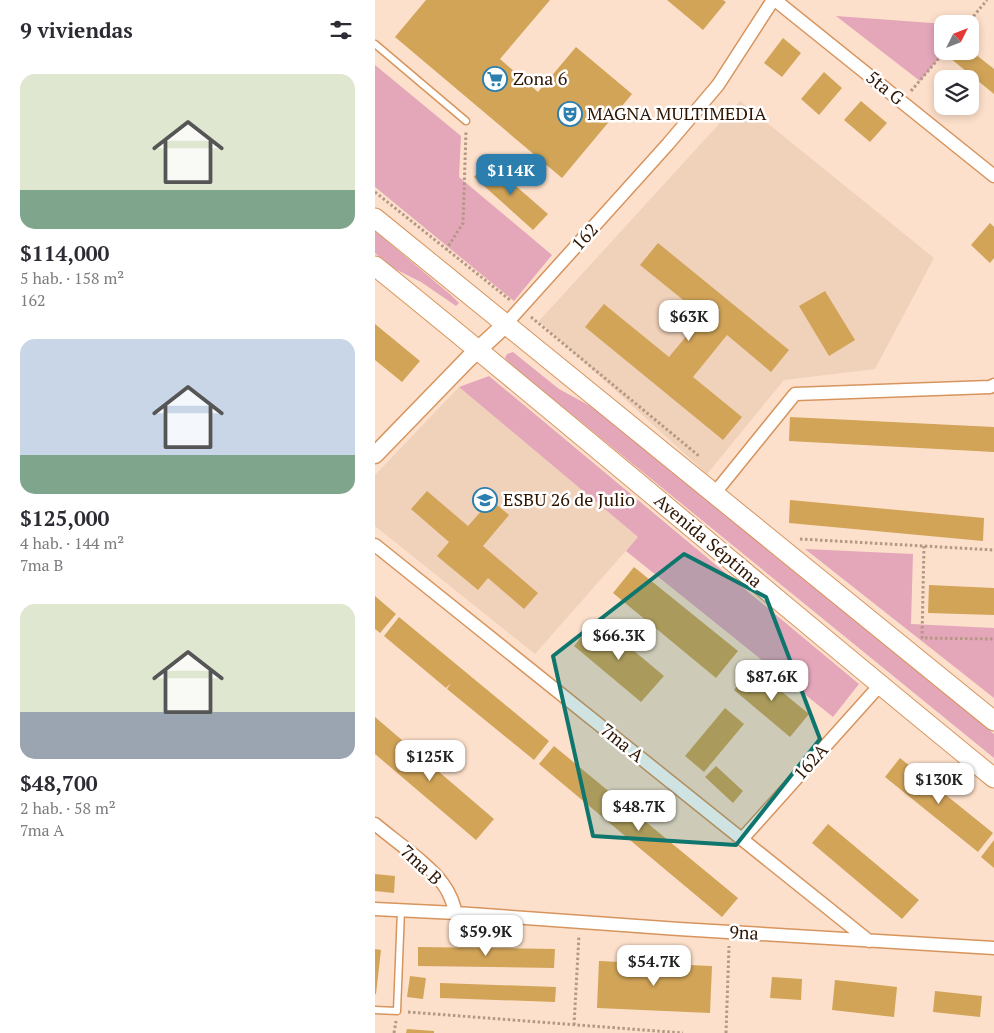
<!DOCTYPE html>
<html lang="es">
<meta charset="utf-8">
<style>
body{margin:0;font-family:"PT Serif",serif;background:#f2f2f3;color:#2b2b33;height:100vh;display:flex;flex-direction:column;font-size:19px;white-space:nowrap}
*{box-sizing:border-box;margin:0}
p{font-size:16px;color:#7c7c81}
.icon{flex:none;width:28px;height:28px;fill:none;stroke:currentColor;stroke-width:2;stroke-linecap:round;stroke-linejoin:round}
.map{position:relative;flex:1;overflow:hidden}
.details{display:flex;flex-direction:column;background:#fff;width:375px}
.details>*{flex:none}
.needle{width:32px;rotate:48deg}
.tools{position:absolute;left:559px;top:15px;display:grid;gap:10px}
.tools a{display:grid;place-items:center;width:45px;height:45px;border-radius:10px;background:#fff;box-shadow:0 2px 8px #0003;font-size:25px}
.price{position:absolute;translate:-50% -42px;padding:0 11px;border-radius:10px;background:#fff;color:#222;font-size:16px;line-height:32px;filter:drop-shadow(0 1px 2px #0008)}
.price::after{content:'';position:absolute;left:50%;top:30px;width:15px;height:11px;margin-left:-8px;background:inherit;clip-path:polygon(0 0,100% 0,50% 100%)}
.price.on{background:#2b7eae;color:#fff}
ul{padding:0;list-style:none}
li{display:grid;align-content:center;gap:10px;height:265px;padding:0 20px}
li span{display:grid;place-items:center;height:155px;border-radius:15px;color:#555}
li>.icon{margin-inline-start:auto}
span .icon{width:90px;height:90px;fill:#fffc;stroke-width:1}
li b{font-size:21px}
h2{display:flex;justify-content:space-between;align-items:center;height:60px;padding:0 20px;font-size:21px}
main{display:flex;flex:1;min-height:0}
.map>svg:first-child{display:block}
</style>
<main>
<section class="details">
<h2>9 viviendas<svg class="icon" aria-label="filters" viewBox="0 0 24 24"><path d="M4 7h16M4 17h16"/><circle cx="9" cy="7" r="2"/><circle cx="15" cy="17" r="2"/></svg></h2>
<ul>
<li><span style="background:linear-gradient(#dfe7d0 75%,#7fa58c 0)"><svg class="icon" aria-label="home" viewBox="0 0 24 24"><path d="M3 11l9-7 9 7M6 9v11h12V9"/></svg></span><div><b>$114,000</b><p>5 hab. · 158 m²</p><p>162</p></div></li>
<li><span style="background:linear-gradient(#c9d6e8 75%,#7fa58c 0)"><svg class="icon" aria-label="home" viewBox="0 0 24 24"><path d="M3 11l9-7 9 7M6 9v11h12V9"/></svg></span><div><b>$125,000</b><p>4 hab. · 144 m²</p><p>7ma B</p></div></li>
<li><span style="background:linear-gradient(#dfe7d0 70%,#9aa5b1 0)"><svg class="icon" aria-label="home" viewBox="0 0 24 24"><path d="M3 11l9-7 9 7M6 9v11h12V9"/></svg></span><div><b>$48,700</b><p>2 hab. · 58 m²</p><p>7ma A</p></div></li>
</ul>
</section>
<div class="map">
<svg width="619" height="1033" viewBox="0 0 619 1033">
<rect width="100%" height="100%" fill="#fde0cb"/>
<!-- built -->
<path fill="#f0d1ba" d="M 365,101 L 559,258 L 500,369 L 409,380 L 332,474 L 164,321 Z
M 84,387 L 263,537 L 160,654 L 0,526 L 0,475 Z"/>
<!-- green -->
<path fill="#e4a7ba" d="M 461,16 L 571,24 L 568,24 L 568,51 L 570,51 L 545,81 Z
M 0,65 L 86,136 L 84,177 L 177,255 L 139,301 L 0,187 Z
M 0,231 L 76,295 L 84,303 L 81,306 L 46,282 L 18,268 L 0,253 Z
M 138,352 L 184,389 L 217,407 L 275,454 L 619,734 L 619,758 L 135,364 L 130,358 L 132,354 Z
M 114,376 L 484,684 L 458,717 L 251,551 L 263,537 L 84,387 Z
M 430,549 L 538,554 L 536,624 L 619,628 L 619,698 Z"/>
<!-- building -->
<path fill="#d1a458" d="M 51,0 L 175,0 L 125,59 L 163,92 L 201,47 L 257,94 L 187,178 L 20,37 Z
M 292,0 L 348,0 L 351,2 L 328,30 Z
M 408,38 L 426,53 L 407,77 L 389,63 Z
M 595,50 L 619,69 L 619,94 L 575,58 L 581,51 L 595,51 Z
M 449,72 L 467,88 L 444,115 L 426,99 Z
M 486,101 L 512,123 L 495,142 L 469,120 Z
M 113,162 L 173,214 L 158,230 L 99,177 Z
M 615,223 L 619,227 L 619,258 L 615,263 L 596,245 Z
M 283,243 L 414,350 L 396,372 L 352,335 L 318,377 L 367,417 L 348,440 L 210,327 L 229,304 L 294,357 L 328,316 L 265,265 Z
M 450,291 L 480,340 L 454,356 L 424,306 Z
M 0,324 L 45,361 L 27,382 L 0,360 Z
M 415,417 L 619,427 L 619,452 L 414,441 Z
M 52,491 L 93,526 L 116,500 L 134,515 L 108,546 L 163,593 L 149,609 L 113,578 L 103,590 L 62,556 L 74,542 L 36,509 Z
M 415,500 L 609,518 L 608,541 L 414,523 Z
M 259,567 L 363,651 L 341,678 L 238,593 Z
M 554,585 L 619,588 L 619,615 L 553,613 Z
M 0,596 L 21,614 L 5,633 L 0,629 Z
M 24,617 L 174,741 L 159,760 L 72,689 L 76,683 L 71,688 L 9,636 Z
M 221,619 L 289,676 L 266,702 L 199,646 Z
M 378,668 L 434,714 L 415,737 L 359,690 Z
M 350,708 L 369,724 L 329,772 L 310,756 Z
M 0,717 L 119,819 L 101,840 L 0,754 Z
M 179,746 L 363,898 L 347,917 L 164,764 Z
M 525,758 L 618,833 L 603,852 L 510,777 Z
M 341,766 L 368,791 L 358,803 L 330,777 Z
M 453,824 L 544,900 L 527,919 L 437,843 Z
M 619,840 L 619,868 L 606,857 Z
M 0,874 L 20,876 L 19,893 L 0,891 Z
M 43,947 L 180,949 L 179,968 L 43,966 Z
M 0,949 L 6,950 L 1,994 L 0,994 Z
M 224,961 L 337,966 L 335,1013 L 222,1008 Z
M 35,976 L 51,978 L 48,999 L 32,997 Z
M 397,977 L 427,979 L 426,1000 L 395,998 Z
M 460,980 L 522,987 L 519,1017 L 457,1010 Z
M 65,983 L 181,987 L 180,1002 L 65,998 Z
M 560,991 L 607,996 L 605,1017 L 558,1012 Z
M 32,1029 L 59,1031 L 59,1033 L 31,1033 Z"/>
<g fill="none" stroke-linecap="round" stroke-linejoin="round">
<defs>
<path id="service" d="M 0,44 L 91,121
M 0,1010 L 22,1011 L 26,910"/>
<path id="minor" d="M 400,0 L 619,176
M 130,325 L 293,144 L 343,85 L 398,0
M 339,494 L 420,394 L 615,387 L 619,385
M 0,545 L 494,941
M 0,824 C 20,841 54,864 68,884 C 75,893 78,903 81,913
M 367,839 L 505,685
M 0,909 L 81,913 L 304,929 L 619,948"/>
<path id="tertiary" d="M 0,455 L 93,359 L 130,325"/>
<path id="secondary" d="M 0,218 L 619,721
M 0,266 C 208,434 411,609 619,778"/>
</defs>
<!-- service casing -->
<use href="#service" stroke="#d7945d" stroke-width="9"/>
<!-- minor casing -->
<use href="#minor" stroke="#d7945d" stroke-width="15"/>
<!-- tertiary casing -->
<use href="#tertiary" stroke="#d7945d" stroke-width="19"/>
<!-- secondary casing -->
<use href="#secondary" stroke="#d7945d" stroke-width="21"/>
<!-- path -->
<path stroke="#b49883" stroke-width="3" stroke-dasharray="2.5 2.5" stroke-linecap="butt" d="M 592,24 L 612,0
M 536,91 L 570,51
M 0,192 L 135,300
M 71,250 L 88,223 L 91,131
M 156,317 L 324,456
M 425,539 L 619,550
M 549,546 L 547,638 L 619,639
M 33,1012 L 308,1033
M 199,1025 L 204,935
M 19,1033 L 21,1021
M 351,1033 L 354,946"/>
<!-- service -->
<use href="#service" stroke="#fff" stroke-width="6"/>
<!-- minor -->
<use href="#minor" stroke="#fff" stroke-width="12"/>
<!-- tertiary -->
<use href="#tertiary" stroke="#fff" stroke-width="16"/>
<!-- secondary -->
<use href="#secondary" stroke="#fff" stroke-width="19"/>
</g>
<!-- marked area -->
<path fill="#0f766e" fill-opacity="0.2" stroke="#0f766e" stroke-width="4" stroke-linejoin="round" d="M 309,554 L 391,597 L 445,739 L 361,845 L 218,836 L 178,656 Z"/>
<!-- icons -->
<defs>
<symbol id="supermarket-ring" viewBox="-11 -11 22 22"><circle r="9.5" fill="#fff" stroke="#2b7eae" stroke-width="1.5"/><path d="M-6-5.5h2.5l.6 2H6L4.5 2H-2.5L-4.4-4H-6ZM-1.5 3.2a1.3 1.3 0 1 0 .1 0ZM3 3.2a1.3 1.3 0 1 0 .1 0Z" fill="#2b7eae"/></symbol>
<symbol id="theatre-ring" viewBox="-11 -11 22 22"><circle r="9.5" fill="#fff" stroke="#2b7eae" stroke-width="1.5"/><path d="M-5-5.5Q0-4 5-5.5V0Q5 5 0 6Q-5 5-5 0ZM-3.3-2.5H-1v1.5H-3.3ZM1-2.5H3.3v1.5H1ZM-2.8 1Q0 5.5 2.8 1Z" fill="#2b7eae"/></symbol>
<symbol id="school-ring" viewBox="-11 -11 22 22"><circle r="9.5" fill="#fff" stroke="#2b7eae" stroke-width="1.5"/><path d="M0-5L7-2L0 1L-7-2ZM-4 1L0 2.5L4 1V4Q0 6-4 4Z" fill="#2b7eae"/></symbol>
</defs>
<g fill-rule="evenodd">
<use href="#supermarket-ring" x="106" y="65" width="28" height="28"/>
<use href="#theatre-ring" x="181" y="100" width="28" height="28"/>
<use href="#school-ring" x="96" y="486" width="28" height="28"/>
</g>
<g text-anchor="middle" stroke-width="5" stroke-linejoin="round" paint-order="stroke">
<!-- poi labels -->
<g font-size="18" fill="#2f1500" stroke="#fff" text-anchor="start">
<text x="138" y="85">Zona 6</text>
<text x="212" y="120">MAGNA MULTIMEDIA</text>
<text x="128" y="506">ESBU 26 de Julio</text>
</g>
<!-- street labels -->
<g font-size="18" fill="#2f1500" stroke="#fff">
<text transform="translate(510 88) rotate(39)" y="6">5ta G</text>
<text transform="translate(210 237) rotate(-48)" y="6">162</text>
<text transform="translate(333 541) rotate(40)" y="6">Avenida Séptima</text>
<text transform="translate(247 743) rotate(39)" y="6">7ma A</text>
<text transform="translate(436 762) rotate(-48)" y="6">162A</text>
<text transform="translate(46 865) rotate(43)" y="6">7ma B</text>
<text transform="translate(369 933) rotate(3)" y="6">9na</text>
</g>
</g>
</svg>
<div class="tools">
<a><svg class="needle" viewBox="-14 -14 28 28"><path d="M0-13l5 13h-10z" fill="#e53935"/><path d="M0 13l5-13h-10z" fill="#7c7c81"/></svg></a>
<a><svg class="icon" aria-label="layers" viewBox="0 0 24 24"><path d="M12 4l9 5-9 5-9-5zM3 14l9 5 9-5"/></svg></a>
</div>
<b class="price on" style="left:136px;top:196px">$114K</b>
<b class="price" style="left:314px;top:342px">$63K</b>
<b class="price" style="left:244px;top:661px">$66.3K</b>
<b class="price" style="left:397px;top:702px">$87.6K</b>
<b class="price" style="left:55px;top:782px">$125K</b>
<b class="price" style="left:564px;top:805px">$130K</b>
<b class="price" style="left:264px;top:832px">$48.7K</b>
<b class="price" style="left:111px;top:957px">$59.9K</b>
<b class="price" style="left:279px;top:987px">$54.7K</b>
</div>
</main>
